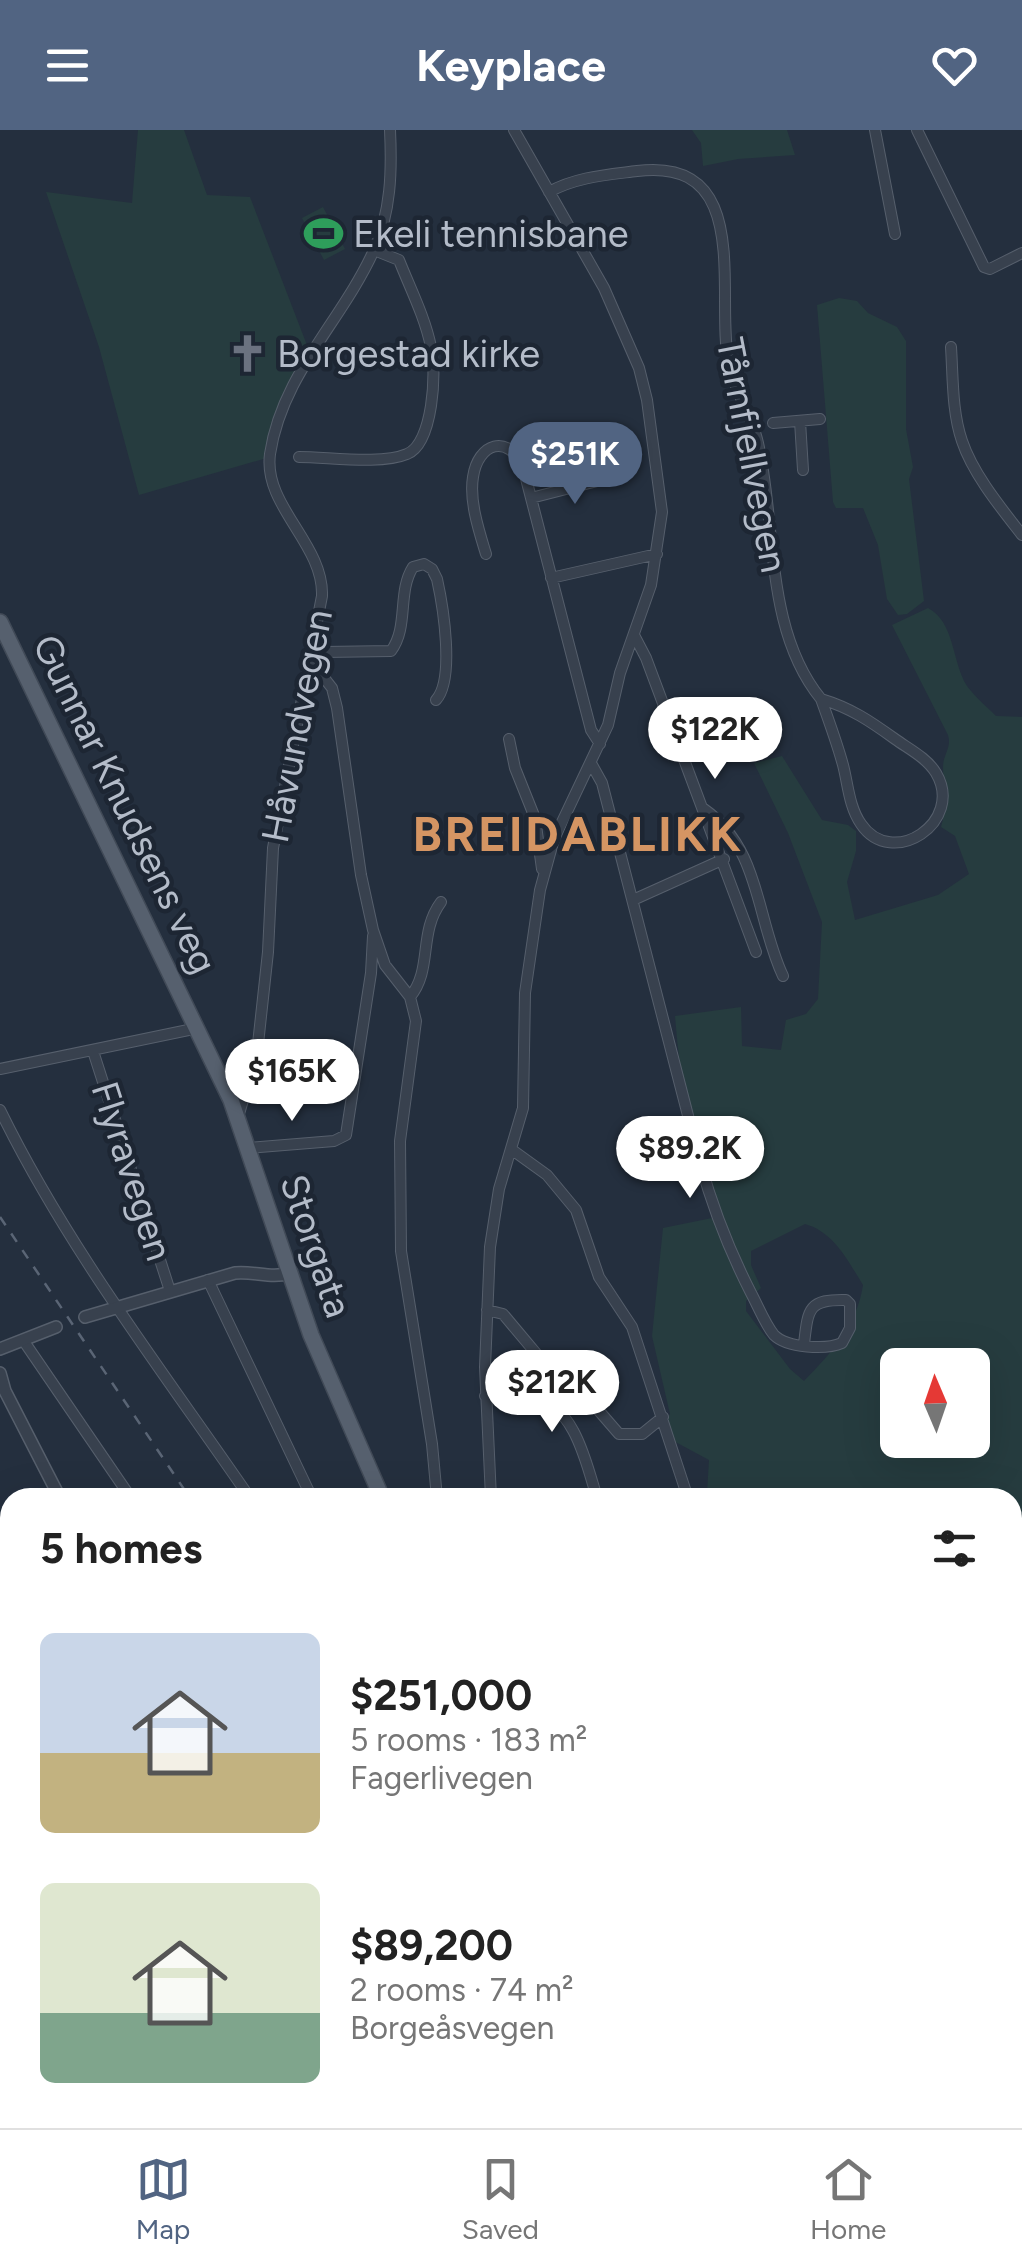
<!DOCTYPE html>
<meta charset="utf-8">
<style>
body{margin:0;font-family:Figtree,sans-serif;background:#f6f6f6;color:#222;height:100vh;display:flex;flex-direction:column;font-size:38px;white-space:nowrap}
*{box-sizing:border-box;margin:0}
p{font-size:32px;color:#767676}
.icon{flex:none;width:55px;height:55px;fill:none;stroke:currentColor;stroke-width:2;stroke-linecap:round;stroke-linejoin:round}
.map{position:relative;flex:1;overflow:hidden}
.details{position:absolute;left:0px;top:1358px;width:1022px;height:642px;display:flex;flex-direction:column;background:#fff;border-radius:30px 30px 0 0;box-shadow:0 10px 40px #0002}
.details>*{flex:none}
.needle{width:65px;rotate:358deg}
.tools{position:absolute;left:880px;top:1218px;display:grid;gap:20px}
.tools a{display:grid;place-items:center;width:110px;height:110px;border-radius:15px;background:#fff;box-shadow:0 10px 40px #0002;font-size:50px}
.price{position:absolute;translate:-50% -85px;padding:0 22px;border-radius:35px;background:#fff;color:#222;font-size:32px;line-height:65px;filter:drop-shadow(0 2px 5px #0008)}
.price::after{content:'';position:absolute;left:50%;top:60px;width:30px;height:22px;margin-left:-15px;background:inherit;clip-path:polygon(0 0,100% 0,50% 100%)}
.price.active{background:#516482;color:#fff}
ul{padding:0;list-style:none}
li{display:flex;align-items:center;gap:30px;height:250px;padding:0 40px}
li span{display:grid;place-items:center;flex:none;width:280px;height:200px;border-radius:15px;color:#555}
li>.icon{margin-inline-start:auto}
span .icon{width:120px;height:120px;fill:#fffc;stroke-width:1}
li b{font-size:42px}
h2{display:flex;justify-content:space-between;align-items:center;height:120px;padding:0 40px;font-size:42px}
header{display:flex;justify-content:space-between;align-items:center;height:130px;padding:0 40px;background:#516482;color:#fff;font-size:45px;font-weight:700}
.menu{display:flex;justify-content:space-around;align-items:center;height:140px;border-top:2px solid #e0e0e0;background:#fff;font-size:28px;color:#767676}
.menu a{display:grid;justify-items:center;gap:5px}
.menu .active{color:#516482}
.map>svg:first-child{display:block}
</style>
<header><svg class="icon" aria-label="menu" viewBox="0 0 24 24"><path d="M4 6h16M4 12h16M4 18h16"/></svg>Keyplace<svg class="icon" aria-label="heart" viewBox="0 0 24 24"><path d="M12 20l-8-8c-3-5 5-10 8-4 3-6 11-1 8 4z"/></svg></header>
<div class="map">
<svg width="1022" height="1998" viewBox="0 0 1022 1998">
<rect width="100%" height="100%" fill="#242f3e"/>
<!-- green -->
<path fill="#263c3f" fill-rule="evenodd" d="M 138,0 L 184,0 L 207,65 L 250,67 L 310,223 L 304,232 L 270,327 L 139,365 L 99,217 L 46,62 L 132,73 Z
M 692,0 L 787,0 L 795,25 L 738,29 L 703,36 L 701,13 Z
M 323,77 L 345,119 L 324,130 L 302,88 Z
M 839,168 L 857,171 L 868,183 L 897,197 L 906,211 L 906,299 L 913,337 L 909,349 L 924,471 L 907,484 L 898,485 L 887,469 L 878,415 L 863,378 L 836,378 L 833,372 L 817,175 Z
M 928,478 C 955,492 952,533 967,556 C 975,567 987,577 996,586 L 1022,587 L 1022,1540 L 1013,1542 L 1012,1368 L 702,1367 L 707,1363 L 709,1330 L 670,1309 L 664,1294 L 670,1284 L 652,1206 L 663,1098 L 712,1088 C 694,1022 680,955 675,886 L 741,877 L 742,916 L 781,920 L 786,890 L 806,884 L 818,869 L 822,792 L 788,703 L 754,633 L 782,626 L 822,690 L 848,695 L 856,701 L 856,721 L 847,752 L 855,790 L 938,765 L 969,744 L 955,706 L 941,697 C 948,675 943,659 943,637 C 943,624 952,618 948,605 L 892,495 ZM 805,1094 C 834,1102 848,1131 863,1155 C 857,1195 832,1222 804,1251 L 790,1239 L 746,1181 L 746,1171 L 761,1158 L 751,1135 L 751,1121 ZM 898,1235 L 972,1235 L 972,1310 L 898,1310 Z"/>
<!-- water -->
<path fill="#394c67" d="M 0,1691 L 10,1724 L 10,1990 L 87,1990 L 89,1998 L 0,1998 Z"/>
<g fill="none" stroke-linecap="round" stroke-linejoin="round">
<defs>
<path id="minor" d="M 875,0 L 895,104
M 917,0 L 984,137 L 990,139 L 1022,123
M 549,62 C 576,47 606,45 637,41 C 756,26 714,168 729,235 C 735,262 752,286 758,313 C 777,396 764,499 821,569 C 829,591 837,613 843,635 C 848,654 849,677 861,694 C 892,740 965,692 936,643 C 927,628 909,619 895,609 C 870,591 851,578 821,569
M 951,217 C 953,248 952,282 962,311 C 973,344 1001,378 1022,405
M 800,291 L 803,340
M 773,293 L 820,289
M 299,327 C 329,327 381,335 407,324 C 433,314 437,241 431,217 C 425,187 410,158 399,130 L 374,120
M 531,368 L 609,348
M 486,424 C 479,401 469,371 473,347 C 478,313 508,303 523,337 L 591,600 L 600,614
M 551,448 L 657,424
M 634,505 L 646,528 L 756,822
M 436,570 C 455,549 443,476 437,449 L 432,439 L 424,434 L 413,437 C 397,462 409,497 391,521 L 324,522 L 310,530 L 332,558 L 337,578 L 361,745 L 373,800 L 385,835 L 410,867 L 416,891 L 400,1011 L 401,1121 L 432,1314 L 437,1368
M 509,609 L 515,638 L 535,688 L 542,739
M 592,635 L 602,653 L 700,1032 C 713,1079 729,1120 751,1163 C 758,1176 765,1194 774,1205 C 787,1218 826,1220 842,1213 L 850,1198 L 850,1174 L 846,1170 C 808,1169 808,1179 804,1214
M 704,679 C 761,719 756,789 783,846
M 633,770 L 724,729
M 410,867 C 433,839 418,803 441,772
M 93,921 L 170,1161
M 0,939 L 198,898
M 0,980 C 68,1119 162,1240 250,1368
M 238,987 L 257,923 L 268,822 L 273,718 L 322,466 C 324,414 263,376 270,324 C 282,244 342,191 374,120 C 391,82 392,41 390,0
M 249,1018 L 334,1011 L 346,1005 L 371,843 L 373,806
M 511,1019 L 547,1045 L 576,1080 L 599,1147 L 632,1197 L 688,1368
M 208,1150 L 312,1368
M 487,1180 L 503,1184 L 540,1228 L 580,1259 L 619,1304 L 642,1304 L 663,1287
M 23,1210 L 131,1368
M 485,1266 C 501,1266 518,1263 533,1267 C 575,1276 586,1332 597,1368
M 491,1368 L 485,1237 L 490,1117 L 499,1059 L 523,978 L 525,863 L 540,760 L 554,709 L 608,595 L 620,543 L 651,455 L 662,382 L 647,270 L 639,238 L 604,158 L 514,0
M 0,1407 L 10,1433
M 1012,1545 L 1022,1543
M 1020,1724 L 1022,1650
M 1012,1906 L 1017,1901 L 1022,1908
M 101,1990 L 104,1998
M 571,1990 L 572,1990
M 821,1990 L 832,1998
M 300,1998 L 301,1990
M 405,1998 L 435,1991
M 662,1998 L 666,1990
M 949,1998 L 952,1990"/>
<path id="tertiary" d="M 85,1187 L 235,1143 C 255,1141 271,1149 290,1143
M 0,1219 L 56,1197
M 0,1243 L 5,1261 L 60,1368
M 197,1998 L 199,1990
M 538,1998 L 541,1990"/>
<path id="secondary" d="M 1012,1723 L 1022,1724"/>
<path id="primary" d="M 0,492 L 231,970 L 311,1205 L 382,1368
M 550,1990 L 551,1998"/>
</defs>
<!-- minor casing -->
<use href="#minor" stroke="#565f6c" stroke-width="12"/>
<!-- tertiary casing -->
<use href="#tertiary" stroke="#565f6c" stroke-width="14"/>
<!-- secondary casing -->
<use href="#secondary" stroke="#565f6c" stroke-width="16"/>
<!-- primary casing -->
<use href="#primary" stroke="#414a57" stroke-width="18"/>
<!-- minor -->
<use href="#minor" stroke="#38414e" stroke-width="10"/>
<!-- tertiary -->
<use href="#tertiary" stroke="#38414e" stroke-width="11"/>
<!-- secondary -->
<use href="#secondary" stroke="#465061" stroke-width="14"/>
<!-- primary -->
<use href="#primary" stroke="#56606e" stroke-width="15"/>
<!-- rail -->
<path stroke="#5a6575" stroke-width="2.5" stroke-dasharray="10 10" stroke-linecap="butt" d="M 0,1087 L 190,1368
M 529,1990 L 530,1998"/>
</g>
<!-- icons -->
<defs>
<symbol id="stadium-bare" viewBox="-9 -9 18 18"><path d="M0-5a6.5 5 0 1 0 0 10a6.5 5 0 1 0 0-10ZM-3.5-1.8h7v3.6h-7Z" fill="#2e9e5b" stroke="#1d2633" stroke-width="2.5" paint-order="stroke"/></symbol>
<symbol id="church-bare" viewBox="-9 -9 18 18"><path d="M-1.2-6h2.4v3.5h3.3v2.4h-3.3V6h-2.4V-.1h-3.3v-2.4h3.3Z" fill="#6b7280" stroke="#1d2633" stroke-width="2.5" paint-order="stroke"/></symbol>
</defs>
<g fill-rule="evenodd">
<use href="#stadium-bare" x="296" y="76" width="55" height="55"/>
<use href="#church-bare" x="220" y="196" width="55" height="55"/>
</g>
<g text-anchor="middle" stroke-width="9" stroke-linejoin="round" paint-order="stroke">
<!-- poi labels -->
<g font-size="38" fill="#b4bcc9" stroke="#1d2633" text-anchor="start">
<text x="353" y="117">Ekeli tennisbane</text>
<text x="277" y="237">Borgestad kirke</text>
</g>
<!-- street labels -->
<g font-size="38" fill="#b4bcc9" stroke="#1d2633">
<text transform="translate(752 325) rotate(79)" y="13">Tårnfjellvegen</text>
<text transform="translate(297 596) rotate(-79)" y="13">Håvundvegen</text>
<text transform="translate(125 674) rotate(64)" y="13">Gunnar Knudsens veg</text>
<text transform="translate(132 1041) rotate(72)" y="13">Flyravegen</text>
<text transform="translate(316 1116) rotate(71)" y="13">Storgata</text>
</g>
<!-- district labels -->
<g font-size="48" font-weight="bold" letter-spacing="2.5" fill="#d59563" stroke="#1d2633">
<text x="578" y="721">BREIDABLIKK</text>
</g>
</g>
</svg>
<div class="tools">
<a><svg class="needle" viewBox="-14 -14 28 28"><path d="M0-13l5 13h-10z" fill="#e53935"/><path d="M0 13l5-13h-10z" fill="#767676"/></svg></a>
</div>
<b class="price active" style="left:575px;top:377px">$251K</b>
<b class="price" style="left:715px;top:652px">$122K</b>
<b class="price" style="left:292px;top:994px">$165K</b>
<b class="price" style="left:690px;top:1071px">$89.2K</b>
<b class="price" style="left:552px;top:1305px">$212K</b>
<section class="details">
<h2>5 homes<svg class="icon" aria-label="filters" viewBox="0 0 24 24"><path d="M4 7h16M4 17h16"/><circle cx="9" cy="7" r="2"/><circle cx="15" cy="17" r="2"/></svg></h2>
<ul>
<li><span style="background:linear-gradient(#c9d6e8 60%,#c2b280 0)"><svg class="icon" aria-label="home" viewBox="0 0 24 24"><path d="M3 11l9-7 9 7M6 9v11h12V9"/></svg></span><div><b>$251,000</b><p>5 rooms · 183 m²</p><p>Fagerlivegen</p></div></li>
<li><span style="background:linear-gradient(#dfe7d0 65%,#7fa58c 0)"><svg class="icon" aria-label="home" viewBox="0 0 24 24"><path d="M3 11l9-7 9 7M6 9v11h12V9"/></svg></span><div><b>$89,200</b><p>2 rooms · 74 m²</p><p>Borgeåsvegen</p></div></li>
</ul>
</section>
</div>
<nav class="menu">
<a class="active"><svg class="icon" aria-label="map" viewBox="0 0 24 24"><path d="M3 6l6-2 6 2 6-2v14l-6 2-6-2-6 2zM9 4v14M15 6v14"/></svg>Map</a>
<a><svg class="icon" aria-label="saved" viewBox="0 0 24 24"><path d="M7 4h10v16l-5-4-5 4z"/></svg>Saved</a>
<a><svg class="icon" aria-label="home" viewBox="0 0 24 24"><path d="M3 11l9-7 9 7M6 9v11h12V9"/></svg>Home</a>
</nav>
